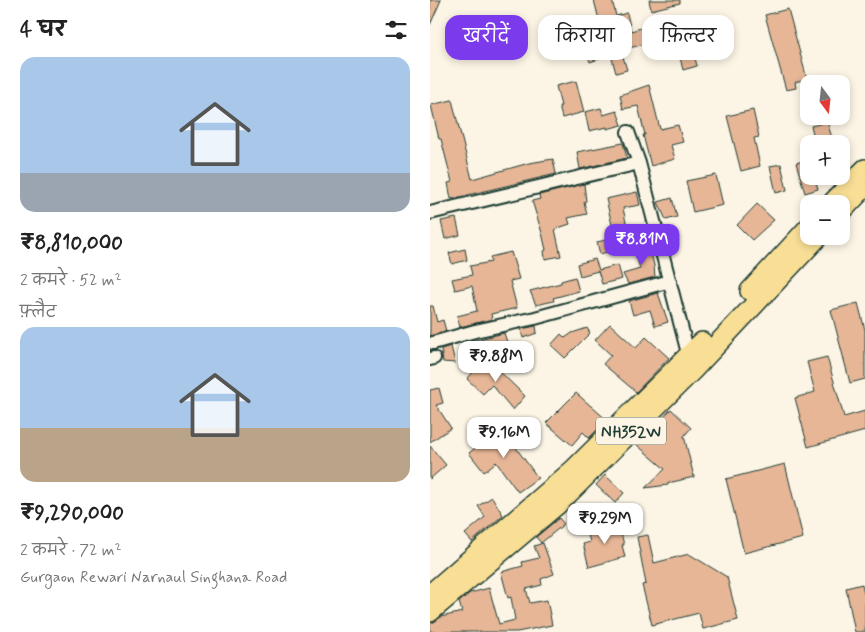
<!DOCTYPE html>
<html lang="hi">
<meta charset="utf-8">
<style>
body{margin:0;font-family:Mynerve,"Playpen Sans Deva",sans-serif;background:#f6f6f6;color:#222;height:100vh;display:flex;flex-direction:column;font-size:19px;white-space:nowrap}
*{box-sizing:border-box;margin:0}
p{font-size:16px;color:#767676}
.icon{flex:none;width:28px;height:28px;fill:none;stroke:currentColor;stroke-width:2;stroke-linecap:round;stroke-linejoin:round}
.map{position:relative;flex:1;overflow:hidden}
.side{display:flex;flex-direction:column;background:#fff;width:430px}
.side>*{flex:none}
.hud{position:absolute;left:15px;top:15px;width:345px;height:45px;display:flex;gap:10px}
.needle{width:32px;rotate:165deg}
.tools{position:absolute;left:370px;top:75px;display:grid;gap:10px}
.tools a{display:grid;place-items:center;width:50px;height:50px;border-radius:10px;background:#fff;box-shadow:0 2px 8px #0003;font-size:25px}
.price{position:absolute;translate:-50% -42px;padding:0 11px;border-radius:10px;background:#fff;color:#222;font-size:16px;line-height:32px;filter:drop-shadow(0 1px 2px #0008)}
.price::after{content:'';position:absolute;left:50%;top:30px;width:15px;height:11px;margin-left:-8px;background:inherit;clip-path:polygon(0 0,100% 0,50% 100%)}
.price.current{background:#7c3aed;color:#fff}
ul{padding:0;list-style:none}
li{display:grid;align-content:center;gap:10px;height:265px;padding:0 20px}
li span{display:grid;place-items:center;height:155px;border-radius:15px;color:#555}
li>.icon{margin-inline-start:auto}
span .icon{width:90px;height:90px;fill:#fffc;stroke-width:1}
li b{font-size:21px}
h2{display:flex;justify-content:space-between;align-items:center;height:60px;padding:0 20px;font-size:21px}
.tag{padding:0 18px;border-radius:15px;background:#fff;box-shadow:0 2px 8px #0003;font-size:18px;line-height:45px}
.tag.current{background:#7c3aed;color:#fff}
main{display:flex;flex:1;min-height:0}
.map>svg:first-child{display:block}
</style>
<main>
<section class="side">
<h2>4 घर<svg class="icon" aria-label="filters" viewBox="0 0 24 24"><path d="M4 7h16M4 17h16"/><circle cx="9" cy="7" r="2"/><circle cx="15" cy="17" r="2"/></svg></h2>
<ul>
<li><span style="background:linear-gradient(#a9c7e8 75%,#9aa5b1 0)"><svg class="icon" aria-label="home" viewBox="0 0 24 24"><path d="M3 11l9-7 9 7M6 9v11h12V9"/></svg></span><div><b>₹8,810,000</b><p>2 कमरे · 52 m²</p><p>फ़्लैट</p></div></li>
<li><span style="background:linear-gradient(#a9c7e8 65%,#b9a48a 0)"><svg class="icon" aria-label="home" viewBox="0 0 24 24"><path d="M3 11l9-7 9 7M6 9v11h12V9"/></svg></span><div><b>₹9,290,000</b><p>2 कमरे · 72 m²</p><p>Gurgaon Rewari Narnaul Singhana Road</p></div></li>
</ul>
</section>
<div class="map">
<svg width="435" height="632" viewBox="0 0 435 632">
<rect width="100%" height="100%" fill="#fcf5e5"/>
<filter id="ink" filterUnits="userSpaceOnUse"><feTurbulence type="fractalNoise" baseFrequency=".02" numOctaves="2"/><feDisplacementMap in="SourceGraphic" scale="10" xChannelSelector="R" yChannelSelector="G"/><feConvolveMatrix kernelMatrix="1 2 1 2 8 2 1 2 1" color-interpolation-filters="sRGB"/></filter>
<g filter="url(#ink)">
<!-- building -->
<path fill="#e6b697" stroke="#1f3d34" d="M 0,0 L 11,0 L 0,25 Z
M 164,0 L 182,0 L 186,16 L 197,13 L 201,31 L 231,22 L 235,39 L 191,50 L 197,70 L 186,73 L 181,55 L 160,62 L 154,43 L 171,38 L 167,20 L 169,20 Z
M 219,0 L 250,0 L 250,3 L 221,10 Z
M 358,9 L 377,79 L 365,82 L 366,88 L 356,90 L 335,15 Z
M 260,38 L 267,66 L 253,70 L 246,41 Z
M 146,81 L 154,112 L 132,118 L 129,106 L 131,106 L 126,86 Z
M 219,85 L 230,129 L 248,125 L 253,142 L 241,145 L 245,159 L 221,166 L 213,135 L 215,135 L 208,106 L 193,109 L 190,95 Z
M 22,100 L 42,179 L 99,163 L 123,159 L 126,174 L 21,199 L 18,183 L 22,182 L 11,139 L 9,139 L 1,105 Z
M 171,108 L 173,115 L 187,111 L 192,125 L 177,129 L 177,127 L 159,131 L 155,112 Z
M 323,110 L 329,137 L 324,138 L 330,166 L 311,171 L 297,116 Z
M 397,122 L 404,144 L 386,144 L 381,126 Z
M 193,143 L 197,158 L 150,169 L 147,152 Z
M 379,159 L 379,176 L 384,176 L 388,189 L 375,193 L 366,163 Z
M 351,164 L 357,190 L 346,193 L 340,166 Z
M 286,175 L 293,205 L 263,212 L 256,181 Z
M 154,184 L 156,201 L 154,202 L 157,214 L 138,218 L 140,224 L 125,229 L 131,256 L 115,259 L 114,251 L 116,250 L 112,233 L 102,201 L 110,199 L 109,195 Z
M 207,192 L 210,205 L 193,208 L 198,232 L 197,233 L 199,242 L 184,246 L 184,250 L 170,254 L 167,242 L 185,238 L 176,199 Z
M 242,198 L 247,217 L 236,220 L 228,202 Z
M 327,204 L 344,220 L 322,240 L 307,225 Z
M 26,218 L 30,235 L 15,239 L 11,221 Z
M 218,243 L 224,265 L 225,277 L 198,284 L 193,274 L 210,269 L 204,247 Z
M 35,249 L 37,260 L 22,264 L 19,253 Z
M 81,252 L 89,279 L 80,281 L 87,308 L 61,314 L 62,319 L 30,327 L 27,316 L 47,311 L 42,286 L 25,290 L 22,279 L 42,275 L 40,266 L 61,262 L 60,257 Z
M 165,259 L 169,270 L 188,265 L 192,279 L 172,284 L 168,271 L 150,276 L 147,264 Z
M 145,277 L 149,291 L 123,298 L 124,301 L 106,305 L 100,291 L 131,283 L 131,281 Z
M 228,293 L 238,322 L 225,326 L 220,310 L 203,315 L 199,301 Z
M 428,303 L 435,330 L 435,379 L 420,383 L 401,310 Z
M 0,306 L 3,306 L 7,322 L 13,320 L 16,331 L 0,336 Z
M 180,324 L 206,348 L 216,337 L 239,358 L 206,392 L 173,364 L 181,355 L 165,340 Z
M 106,326 L 107,333 L 93,338 L 91,329 Z
M 157,328 L 160,333 L 135,358 L 121,345 L 131,334 L 135,338 L 142,333 Z
M 74,333 L 80,351 L 57,358 L 60,355 L 40,361 L 34,343 Z
M 21,346 L 25,363 L 13,362 L 11,349 Z
M 397,357 L 414,417 L 435,411 L 435,431 L 378,447 L 365,398 L 385,392 L 377,362 Z
M 56,358 L 95,396 L 83,410 L 62,385 L 53,394 L 37,379 Z
M 9,388 L 13,403 L 6,405 L 21,428 L 0,442 L 0,390 Z
M 146,393 L 177,420 L 159,438 L 153,432 L 142,445 L 116,423 Z
M 241,409 L 261,428 L 254,436 L 264,477 L 238,483 L 238,485 L 215,488 L 235,469 L 207,445 Z
M 71,427 L 108,478 L 88,492 L 66,462 L 54,472 L 39,453 Z
M 0,446 L 16,465 L 0,479 Z
M 355,464 L 373,538 L 314,553 L 296,479 Z
M 175,475 L 194,493 L 185,503 L 166,485 Z
M 62,497 L 73,515 L 42,542 L 35,534 L 55,517 L 48,506 Z
M 129,518 L 134,524 L 111,543 L 106,537 Z
M 177,520 L 179,528 L 189,525 L 194,545 L 192,545 L 195,557 L 159,567 L 153,544 L 160,542 L 158,535 L 163,534 L 163,532 L 171,530 L 169,522 Z
M 218,535 L 224,563 L 259,554 L 297,577 L 308,620 L 273,629 L 269,613 L 222,625 L 212,585 L 216,584 L 207,537 Z
M 113,543 L 124,574 L 111,579 L 112,585 L 96,589 L 100,603 L 117,600 L 122,625 L 87,632 L 0,632 L 0,623 L 11,617 L 32,612 L 29,602 L 40,593 L 59,588 L 69,624 L 85,620 L 81,597 L 78,598 L 71,572 L 93,566 L 92,562 L 109,558 L 104,546 Z
M 432,584 L 435,598 L 435,632 L 425,632 L 416,588 Z"/>
<g fill="none" stroke-linecap="round" stroke-linejoin="round">
<defs>
<path id="minor" d="M 198,132 L 209,163 L 260,361
M 0,213 L 209,163
M 3,343 L 45,331 L 105,318 L 240,281
M 0,359 L 4,358"/>
<path id="highway" d="M 401,204 L 435,169
M 411,212 L 432,190
M 320,291 L 379,227
M 0,594 L 144,469 L 272,342
M 0,612 L 128,504 L 263,370 L 389,236"/>
</defs>
<!-- minor casing -->
<use href="#minor" stroke="#1f3d34" stroke-width="16"/>
<!-- highway casing -->
<use href="#highway" stroke="#1f3d34" stroke-width="22"/>
<!-- minor -->
<use href="#minor" stroke="#fcf5e5" stroke-width="12"/>
<!-- highway -->
<use href="#highway" stroke="#f9df96" stroke-width="19"/>
</g>
</g>
<g text-anchor="middle" stroke-width="4" stroke-linejoin="round" paint-order="stroke">
<!-- shield labels -->
<rect fill="#fcf5e5" stroke="#617469" stroke-width="1" x="166" y="417.5" width="70" height="27" rx="4"/>
<g font-size="16" font-weight="bold" fill="#1f3d34">
<text x="201" y="437">NH352W</text>
</g>
</g>
</svg>
<div class="tools">
<a><svg class="needle" viewBox="-14 -14 28 28"><path d="M0-13l5 13h-10z" fill="#e53935"/><path d="M0 13l5-13h-10z" fill="#767676"/></svg></a>
<a>+</a>
<a>−</a>
</div>
<b class="price current" style="left:212px;top:266px">₹8.81M</b>
<b class="price" style="left:66px;top:383px">₹9.88M</b>
<b class="price" style="left:74px;top:459px">₹9.16M</b>
<b class="price" style="left:175px;top:545px">₹9.29M</b>
<div class="hud">
<a class="tag current">खरीदें</a>
<a class="tag">किराया</a>
<a class="tag">फ़िल्टर</a>
</div>
</div>
</main>
